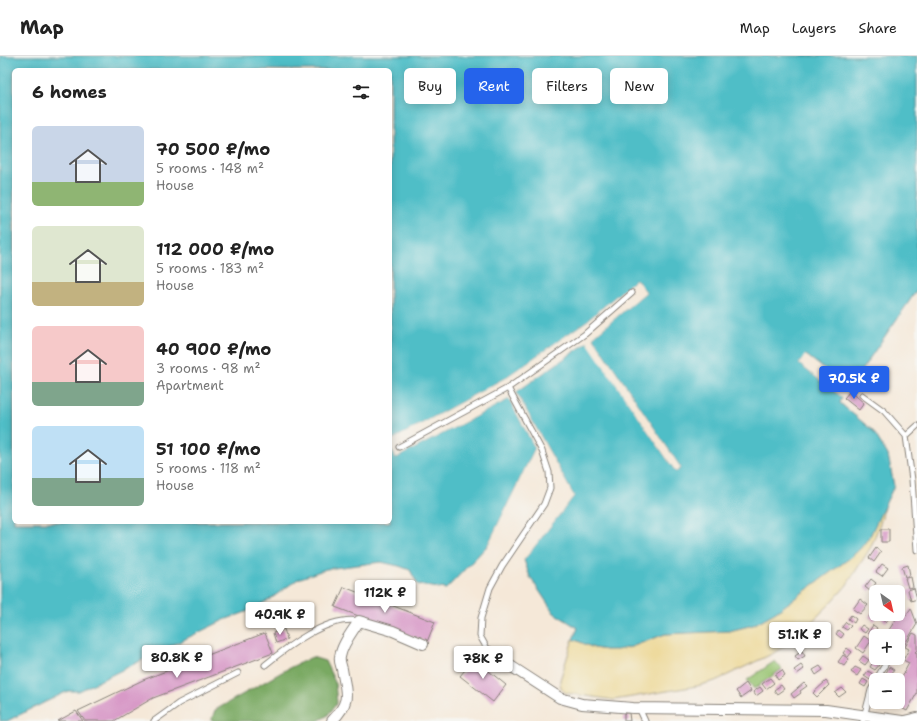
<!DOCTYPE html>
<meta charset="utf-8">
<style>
body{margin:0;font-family:"Shantell Sans",sans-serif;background:#f6f6f6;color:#222;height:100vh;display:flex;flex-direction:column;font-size:15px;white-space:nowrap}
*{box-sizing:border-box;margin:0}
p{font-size:13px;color:#767676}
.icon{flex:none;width:22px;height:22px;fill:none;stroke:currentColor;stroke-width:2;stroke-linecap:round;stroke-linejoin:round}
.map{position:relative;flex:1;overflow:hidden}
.panel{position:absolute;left:12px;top:12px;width:380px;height:456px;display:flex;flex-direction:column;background:#fff;border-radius:6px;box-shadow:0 2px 10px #0003}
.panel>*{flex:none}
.hud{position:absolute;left:404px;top:12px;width:380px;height:36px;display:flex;gap:8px}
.needle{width:26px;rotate:146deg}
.buttons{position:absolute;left:869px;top:529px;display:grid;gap:8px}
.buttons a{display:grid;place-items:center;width:36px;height:36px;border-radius:6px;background:#fff;box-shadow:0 2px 10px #0003;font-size:20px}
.price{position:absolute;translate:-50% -34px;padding:0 9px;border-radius:4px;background:#fff;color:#222;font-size:13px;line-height:26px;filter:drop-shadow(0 1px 2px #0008)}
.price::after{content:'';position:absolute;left:50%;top:24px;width:12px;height:9px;margin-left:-6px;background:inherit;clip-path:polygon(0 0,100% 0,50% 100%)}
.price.active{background:#2563eb;color:#fff}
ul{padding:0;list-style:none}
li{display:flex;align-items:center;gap:12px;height:100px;padding:0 20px}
li span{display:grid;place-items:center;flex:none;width:112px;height:80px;border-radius:6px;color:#555}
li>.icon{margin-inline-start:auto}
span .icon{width:48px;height:48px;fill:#fffc;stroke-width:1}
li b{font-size:17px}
h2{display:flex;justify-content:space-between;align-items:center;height:48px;padding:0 20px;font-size:17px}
.chip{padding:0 14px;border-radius:6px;background:#fff;box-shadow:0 2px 10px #0003;font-size:14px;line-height:36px}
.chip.active{background:#2563eb;color:#fff}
header{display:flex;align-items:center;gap:24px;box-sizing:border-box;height:56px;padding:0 20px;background:#fff;border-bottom:1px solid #e0e0e0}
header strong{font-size:19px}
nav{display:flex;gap:22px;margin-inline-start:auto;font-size:14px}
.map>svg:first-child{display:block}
</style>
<header>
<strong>Map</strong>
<nav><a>Map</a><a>Layers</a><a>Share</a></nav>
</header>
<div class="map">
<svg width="917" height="665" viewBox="0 0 917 665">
<rect width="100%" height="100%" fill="#f6f6f2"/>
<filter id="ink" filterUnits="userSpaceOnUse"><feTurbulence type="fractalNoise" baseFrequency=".025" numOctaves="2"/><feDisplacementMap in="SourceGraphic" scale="8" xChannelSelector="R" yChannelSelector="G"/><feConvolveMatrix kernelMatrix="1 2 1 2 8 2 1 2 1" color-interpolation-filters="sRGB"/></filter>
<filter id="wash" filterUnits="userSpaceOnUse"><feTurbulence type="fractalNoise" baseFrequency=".012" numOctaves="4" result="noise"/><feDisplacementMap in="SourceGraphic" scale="16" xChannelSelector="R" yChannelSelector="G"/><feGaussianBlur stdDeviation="0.9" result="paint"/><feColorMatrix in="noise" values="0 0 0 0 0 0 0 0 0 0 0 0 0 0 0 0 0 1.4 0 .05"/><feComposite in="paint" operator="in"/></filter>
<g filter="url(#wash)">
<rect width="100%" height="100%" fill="#f5e8d8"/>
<!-- green -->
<path fill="#97c370" stroke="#5a7046" d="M 775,605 L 782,613 L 754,633 L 747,624 Z"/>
<!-- forest -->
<path fill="#79a962" stroke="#4a623f" d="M 312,601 L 325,605 L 335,626 L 337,647 L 327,660 L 318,665 L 211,665 L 215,654 L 289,612 Z"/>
<!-- sand -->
<path fill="#eeda9e" stroke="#857b5d" d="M 884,450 L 882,462 L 871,491 L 846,530 L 829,549 L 793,584 L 774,597 L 715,625 L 697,630 L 614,644 L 566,637 C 561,633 560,630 560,624 L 573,583 L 594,592 L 606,594 L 631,591 L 665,578 L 729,575 L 753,569 L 776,556 L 850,502 L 870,480 Z"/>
<!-- water -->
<path fill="#50bec7" stroke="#366d72" d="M 0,0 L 917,0 L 917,234 L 849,332 L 806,299 L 799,308 L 842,341 L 840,347 L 873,375 L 888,399 L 894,430 L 870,480 L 860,493 L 850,502 L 776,556 L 753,569 L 729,575 L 665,578 L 631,591 L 617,594 L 606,594 L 594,592 L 573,583 L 578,572 L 554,557 L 530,521 L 524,504 L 574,440 L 516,336 L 588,286 L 676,416 L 681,412 L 593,281 L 646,236 L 636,223 L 587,265 L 505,322 L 390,385 L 390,14 L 14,14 L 14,466 L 390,466 L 390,392 L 396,402 L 509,343 L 535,392 L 488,489 L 446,533 L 418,529 L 410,514 L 399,510 L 381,506 L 326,513 L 298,523 L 269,544 L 246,556 L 224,564 L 79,635 L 68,635 L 7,665 L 0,665 Z"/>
<!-- pier -->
<path fill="#f5e8d8" d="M 636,223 L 646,236 L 593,281 L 681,412 L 676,416 L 587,286 L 516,336 L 574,440 L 524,504 L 523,503 L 571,440 L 514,336 L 587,285 L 589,285 L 677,413 L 678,412 L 591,281 L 592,279 L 643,235 L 635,226 L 588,266 L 506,323 L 390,387 L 390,385 L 505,322 L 587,265 Z
M 805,299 L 849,332 L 847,333 L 806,302 L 801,308 L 843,339 L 842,341 L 799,308 Z
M 509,341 L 510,342 L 537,392 L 490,490 L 488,489 L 535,392 L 509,343 L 396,402 L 390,390 L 397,400 Z"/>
<g id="blocks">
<!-- building -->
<path fill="#d89ac7" d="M 850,335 L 864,347 L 859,354 L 844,342 Z
M 881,473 L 889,473 L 889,486 L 881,486 Z
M 876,492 L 881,496 L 874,506 L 869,502 Z
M 882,508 L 888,512 L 882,520 L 876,516 Z
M 908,509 L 910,519 L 905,521 L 902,511 Z
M 911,521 L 913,531 L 908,532 L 905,522 Z
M 871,523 L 876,527 L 870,535 L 865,531 Z
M 344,531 L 435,566 L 427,586 L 335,551 Z
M 914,532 L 917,543 L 911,545 L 908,534 Z
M 860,543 L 868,549 L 860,558 L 853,553 Z
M 875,552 L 876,558 L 879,558 L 874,565 L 869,561 Z
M 911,552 L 917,568 L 903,591 L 898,588 L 898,580 L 885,580 L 900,557 L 905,561 Z
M 883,558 L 887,558 L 890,560 L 886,566 L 881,562 Z
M 851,559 L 856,563 L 854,567 L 848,563 Z
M 846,566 L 851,570 L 847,574 L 842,571 Z
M 862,569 L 868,573 L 865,577 L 859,573 Z
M 873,569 L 877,572 L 872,580 L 868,577 Z
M 284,573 L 287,583 L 276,587 L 273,577 Z
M 839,574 L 844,578 L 841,582 L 836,578 Z
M 879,576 L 885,580 L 876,580 Z
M 265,577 L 273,597 L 153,642 L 114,665 L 85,665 L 78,655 L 143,624 Z
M 913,577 L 917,579 L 917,594 L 915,596 L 917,597 L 917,637 L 907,655 L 891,646 L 898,646 L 898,628 L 909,607 L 903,604 L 909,593 L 905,591 Z
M 864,580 L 871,585 L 863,597 L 856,592 Z
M 847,592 L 852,596 L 848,601 L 843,597 Z
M 802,595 L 805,600 L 798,604 L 795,600 Z
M 898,598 L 901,600 L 898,606 L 893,603 L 894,602 L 898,602 Z
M 843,599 L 849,603 L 844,610 L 838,606 Z
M 863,600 L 869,604 L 865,609 L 859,605 Z
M 474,603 L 506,629 L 493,646 L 460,620 Z
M 873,606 L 879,609 L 875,614 L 870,611 Z
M 801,609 L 804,613 L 797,618 L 794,614 Z
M 820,610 L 823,614 L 816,619 L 813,614 Z
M 855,611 L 861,614 L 857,620 L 851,616 Z
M 889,611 L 894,614 L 890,620 L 886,617 Z
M 782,614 L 785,619 L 778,624 L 775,619 Z
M 868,615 L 873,618 L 870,624 L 864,620 Z
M 884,620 L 889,622 L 888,624 L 882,624 Z
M 770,622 L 774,627 L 766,633 L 762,628 Z
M 863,623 L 868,626 L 865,631 L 860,628 Z
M 826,625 L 829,629 L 817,641 L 813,637 Z
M 746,627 L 751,635 L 741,642 L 736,635 Z
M 804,627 L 807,630 L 800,635 L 801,637 L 794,642 L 791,638 Z
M 781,629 L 784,633 L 777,638 L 774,634 Z
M 760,631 L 763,635 L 756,640 L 753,636 Z
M 842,632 L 846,636 L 839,641 L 835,637 Z
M 76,655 L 83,665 L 58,665 Z
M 624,657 L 629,657 L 630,665 L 624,665 Z"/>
</g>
</g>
<g filter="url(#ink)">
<use href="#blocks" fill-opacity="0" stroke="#88827a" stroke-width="1"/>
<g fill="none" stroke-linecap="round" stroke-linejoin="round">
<defs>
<path id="service" d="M 862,339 L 884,355 L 906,380 L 912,424 L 917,494
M 906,380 L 917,370
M 399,391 L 508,332 L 585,278 L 632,237
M 489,596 L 480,580 L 481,562 L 490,532 L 502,510 L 544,448 L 550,432 L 549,416 L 542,395 L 508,332
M 265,609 C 287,591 328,559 359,565
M 876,624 L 886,607
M 639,652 L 645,665
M 154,665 L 179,647 L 238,617
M 863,665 L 871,634 L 876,625"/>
<path id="minor" d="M 489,596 L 560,642 L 582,648 L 633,652 L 826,654 L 902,665
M 332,665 C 352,644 346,638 342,613 C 341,609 339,605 340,601 C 342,588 352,576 359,565 L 393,575 L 423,588
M 904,665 L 917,662"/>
</defs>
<!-- service casing -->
<use href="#service" stroke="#88827a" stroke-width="7"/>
<!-- minor casing -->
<use href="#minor" stroke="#88827a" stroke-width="12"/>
<!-- service -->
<use href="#service" stroke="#fff" stroke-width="5"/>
<!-- minor -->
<use href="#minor" stroke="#fff" stroke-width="10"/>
</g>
</g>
</svg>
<div class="buttons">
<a><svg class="needle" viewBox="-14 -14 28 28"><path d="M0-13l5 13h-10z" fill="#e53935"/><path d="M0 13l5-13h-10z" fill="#767676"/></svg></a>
<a>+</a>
<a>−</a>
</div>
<b class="price active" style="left:854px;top:344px">70.5K ₽</b>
<b class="price" style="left:385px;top:558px">112K ₽</b>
<b class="price" style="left:280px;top:580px">40.9K ₽</b>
<b class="price" style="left:800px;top:600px">51.1K ₽</b>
<b class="price" style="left:177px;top:623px">80.8K ₽</b>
<b class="price" style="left:483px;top:624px">78K ₽</b>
<div class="hud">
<a class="chip">Buy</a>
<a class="chip active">Rent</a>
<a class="chip">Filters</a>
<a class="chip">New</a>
</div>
<section class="panel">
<h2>6 homes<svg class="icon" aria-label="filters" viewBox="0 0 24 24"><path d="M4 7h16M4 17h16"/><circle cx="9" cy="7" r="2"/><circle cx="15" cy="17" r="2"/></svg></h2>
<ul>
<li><span style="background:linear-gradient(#c9d6e8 70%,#8fb573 0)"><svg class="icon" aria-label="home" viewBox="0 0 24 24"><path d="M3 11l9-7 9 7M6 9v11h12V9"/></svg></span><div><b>70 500 ₽/mo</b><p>5 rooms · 148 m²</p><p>House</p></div></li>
<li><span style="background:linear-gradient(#dfe7d0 70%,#c2b280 0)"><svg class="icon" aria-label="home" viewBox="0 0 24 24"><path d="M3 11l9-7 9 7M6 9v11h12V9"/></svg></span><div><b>112 000 ₽/mo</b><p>5 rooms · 183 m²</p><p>House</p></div></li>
<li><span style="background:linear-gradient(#f6c9c9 70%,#7fa58c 0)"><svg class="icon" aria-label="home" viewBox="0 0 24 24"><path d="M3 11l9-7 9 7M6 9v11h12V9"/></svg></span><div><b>40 900 ₽/mo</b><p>3 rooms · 98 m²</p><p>Apartment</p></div></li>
<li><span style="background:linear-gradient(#bfe0f5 65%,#7fa58c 0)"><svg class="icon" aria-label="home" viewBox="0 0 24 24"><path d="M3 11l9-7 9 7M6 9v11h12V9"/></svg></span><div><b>51 100 ₽/mo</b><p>5 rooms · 118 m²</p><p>House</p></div></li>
</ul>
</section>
</div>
